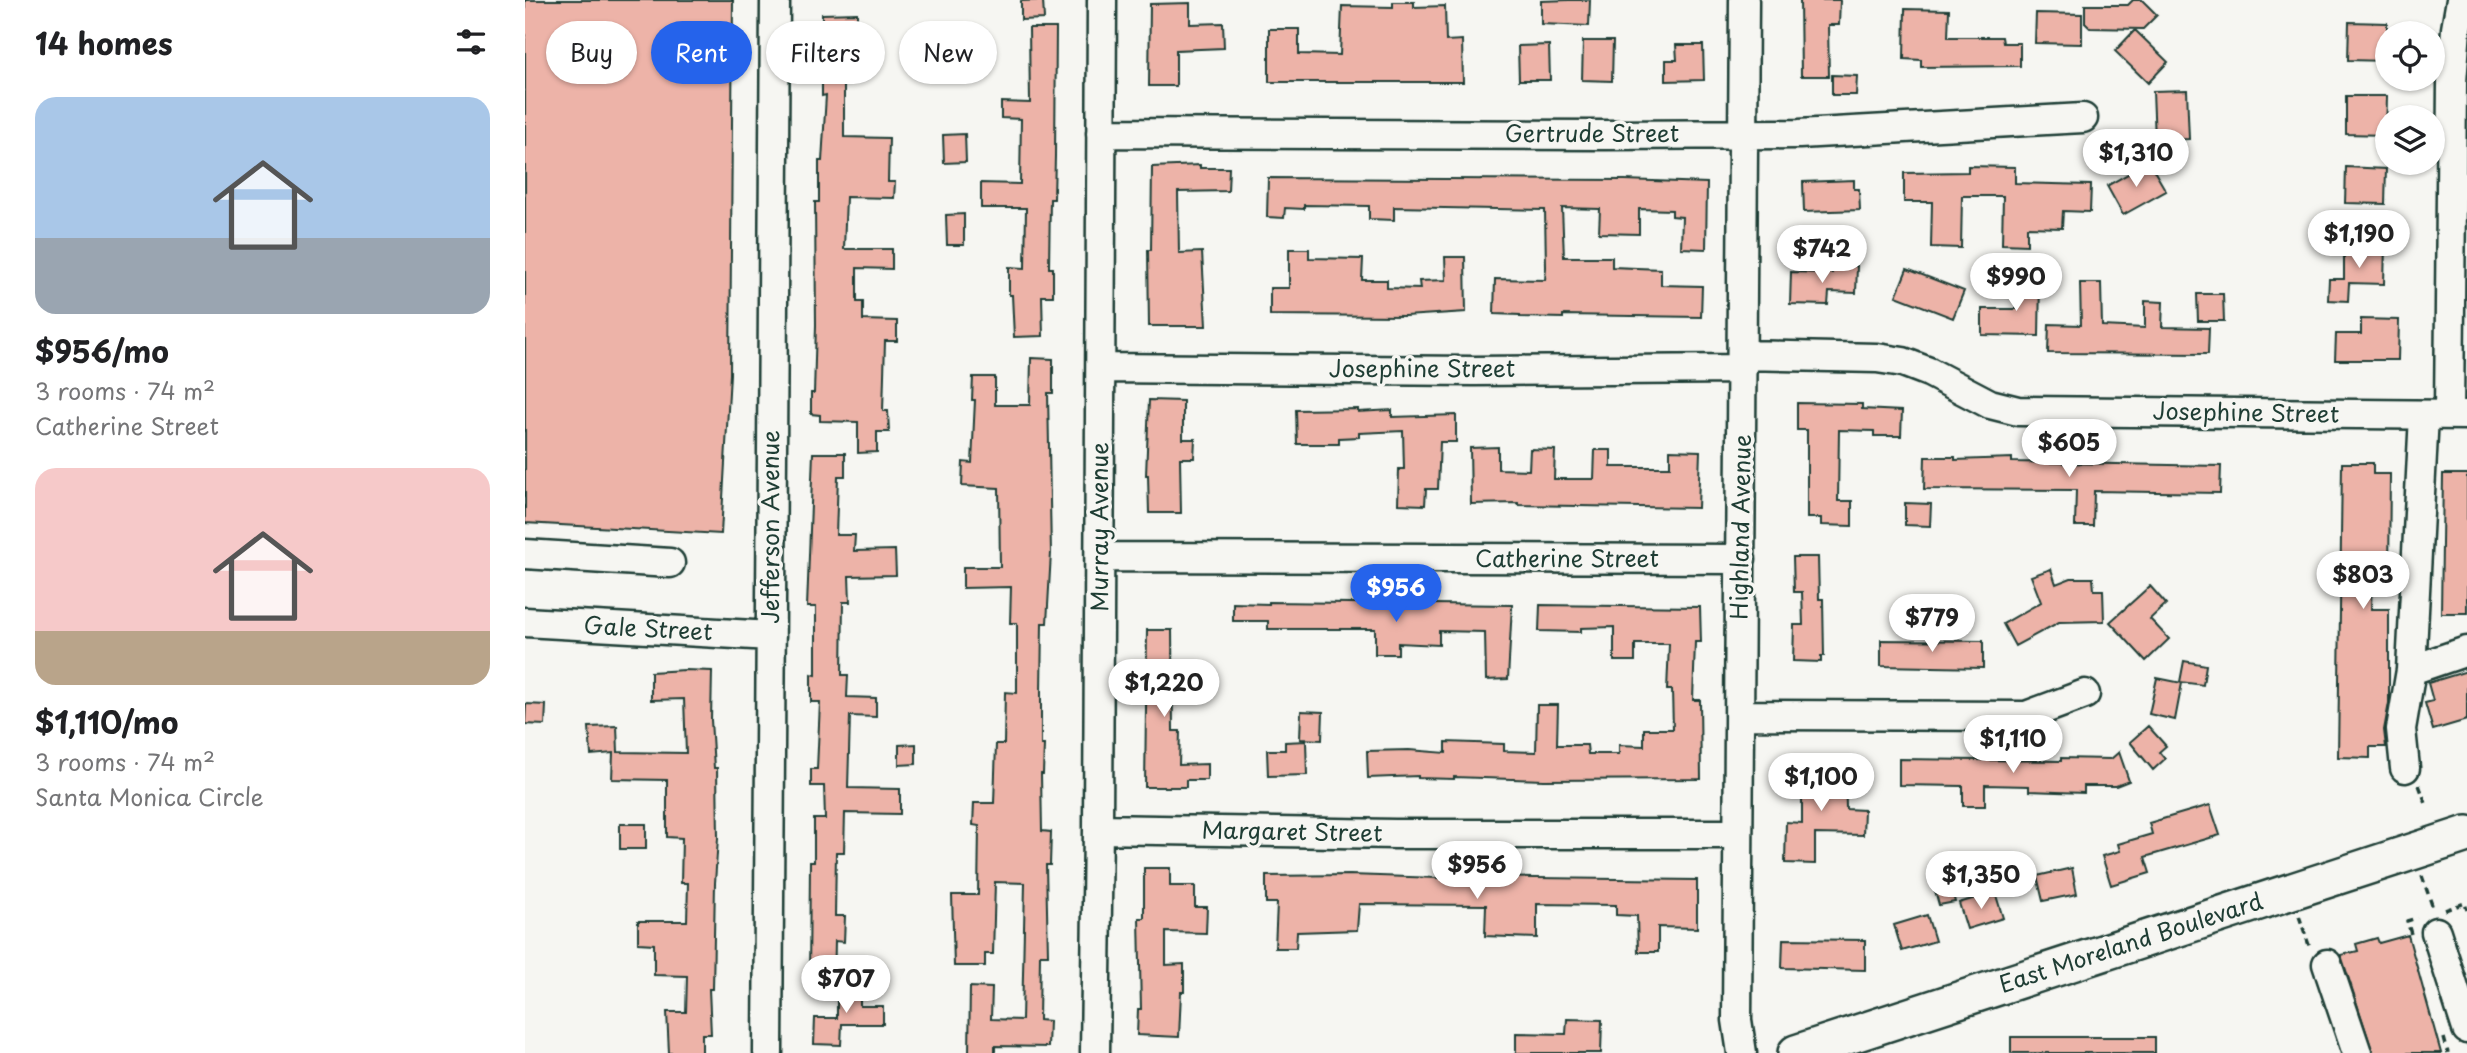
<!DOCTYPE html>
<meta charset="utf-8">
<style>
body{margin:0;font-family:"Playpen Sans",sans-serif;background:#f2f2f2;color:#202124;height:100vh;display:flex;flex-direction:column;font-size:26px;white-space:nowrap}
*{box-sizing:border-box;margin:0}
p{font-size:23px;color:#757577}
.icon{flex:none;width:38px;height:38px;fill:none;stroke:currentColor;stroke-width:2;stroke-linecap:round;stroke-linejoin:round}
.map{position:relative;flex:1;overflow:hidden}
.sheet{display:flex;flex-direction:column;background:#fff;width:525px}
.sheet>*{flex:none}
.hud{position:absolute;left:21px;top:21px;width:665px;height:63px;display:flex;gap:14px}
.buttons{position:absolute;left:1850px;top:21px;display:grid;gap:14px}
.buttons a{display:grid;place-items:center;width:70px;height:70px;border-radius:50%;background:#fff;box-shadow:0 2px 5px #0004;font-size:35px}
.price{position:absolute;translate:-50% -60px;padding:0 16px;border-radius:24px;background:#fff;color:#222;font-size:23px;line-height:46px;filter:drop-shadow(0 2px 4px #0008)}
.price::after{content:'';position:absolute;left:50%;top:42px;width:21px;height:16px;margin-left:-10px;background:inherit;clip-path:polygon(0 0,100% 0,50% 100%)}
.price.on{background:#2563eb;color:#fff}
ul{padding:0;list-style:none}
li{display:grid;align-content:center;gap:14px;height:371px;padding:0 35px}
li span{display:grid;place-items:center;height:217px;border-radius:21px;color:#555}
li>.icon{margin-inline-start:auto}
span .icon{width:126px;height:126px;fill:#fffc;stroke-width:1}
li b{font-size:30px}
h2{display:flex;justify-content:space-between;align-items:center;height:84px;padding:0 35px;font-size:30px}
.pill{padding:0 24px;border-radius:32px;background:#fff;box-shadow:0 2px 5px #0004;font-size:24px;line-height:63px}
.pill.on{background:#2563eb;color:#fff}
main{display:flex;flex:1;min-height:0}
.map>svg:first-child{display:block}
</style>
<main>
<section class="sheet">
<h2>14 homes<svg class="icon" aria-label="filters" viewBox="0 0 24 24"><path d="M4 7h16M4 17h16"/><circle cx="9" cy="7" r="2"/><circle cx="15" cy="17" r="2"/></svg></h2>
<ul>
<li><span style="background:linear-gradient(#a9c7e8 65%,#9aa5b1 0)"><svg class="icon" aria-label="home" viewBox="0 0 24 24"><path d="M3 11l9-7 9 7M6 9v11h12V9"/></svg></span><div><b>$956/mo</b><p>3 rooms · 74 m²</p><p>Catherine Street</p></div></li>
<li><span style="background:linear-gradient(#f6c9c9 75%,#b9a48a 0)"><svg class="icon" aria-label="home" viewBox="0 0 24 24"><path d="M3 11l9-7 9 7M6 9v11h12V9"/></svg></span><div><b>$1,110/mo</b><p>3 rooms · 74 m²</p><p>Santa Monica Circle</p></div></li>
</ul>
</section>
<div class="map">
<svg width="1942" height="1053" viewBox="0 0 1942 1053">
<rect width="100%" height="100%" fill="#f6f6f2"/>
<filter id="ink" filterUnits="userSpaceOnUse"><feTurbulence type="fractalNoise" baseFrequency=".0143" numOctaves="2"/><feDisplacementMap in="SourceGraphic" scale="14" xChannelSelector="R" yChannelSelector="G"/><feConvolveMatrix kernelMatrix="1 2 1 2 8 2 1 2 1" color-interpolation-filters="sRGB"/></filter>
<g filter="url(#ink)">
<!-- building -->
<path fill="#edb3a8" stroke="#1f3d34" stroke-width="2" d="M 0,0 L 208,0 L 205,374 L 196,534 L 0,523 Z
M 518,0 L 519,19 L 496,20 L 496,1 Z
M 1044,0 L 1065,0 L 1064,26 L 1016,24 L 1016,1 Z
M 1275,0 L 1315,0 L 1314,25 L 1303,25 L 1304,76 L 1276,76 Z
M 1608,0 L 1617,0 L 1632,15 L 1618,29 L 1565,28 L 1560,23 L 1560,5 L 1603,5 Z
M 868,2 L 889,2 L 889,7 L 920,6 L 921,41 L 937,40 L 938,82 L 744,82 L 744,29 L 774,29 L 774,54 L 815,55 L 817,6 L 868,7 Z
M 665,3 L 665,24 L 698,23 L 699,48 L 651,50 L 651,86 L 624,86 L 625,4 Z
M 1380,9 L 1424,10 L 1423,37 L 1477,37 L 1478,43 L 1495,43 L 1495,66 L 1396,67 L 1396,60 L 1379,59 Z
M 332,13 L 332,41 L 319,42 L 319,137 L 364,138 L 363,182 L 370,182 L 369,198 L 321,197 L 319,249 L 367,249 L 367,269 L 332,268 L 332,302 L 338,302 L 338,320 L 372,321 L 372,341 L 360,341 L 358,411 L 363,411 L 364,432 L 352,432 L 352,452 L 333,453 L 333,422 L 295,421 L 295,415 L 286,414 L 286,393 L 289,393 L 291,325 L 290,202 L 294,202 L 294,161 L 297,161 L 301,95 L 297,96 L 297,14 Z
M 1511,13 L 1557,14 L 1557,44 L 1510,43 Z
M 1824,22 L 1862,23 L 1862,61 L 1823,60 Z
M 504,28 L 531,28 L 530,156 L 529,199 L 525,199 L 524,268 L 528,268 L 528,296 L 517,296 L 518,336 L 489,337 L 487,295 L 484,295 L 484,267 L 500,268 L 501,208 L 456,208 L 456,183 L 495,184 L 496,119 L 476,118 L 476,102 L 505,103 Z
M 1610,30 L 1643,62 L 1623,83 L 1590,51 Z
M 1058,41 L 1088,41 L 1087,81 L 1057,80 Z
M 1024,45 L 1025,80 L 994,80 L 993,46 Z
M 1151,45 L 1178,45 L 1179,80 L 1141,81 L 1141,60 L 1152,60 Z
M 1307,75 L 1332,76 L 1331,95 L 1307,95 Z
M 1662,90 L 1664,139 L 1630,140 L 1628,91 Z
M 1821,96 L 1862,96 L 1861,135 L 1821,134 Z
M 440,134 L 441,162 L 419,163 L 418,135 Z
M 1624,162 L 1641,191 L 1598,215 L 1582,186 Z
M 675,165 L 675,168 L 704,168 L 703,191 L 653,192 L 654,253 L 677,252 L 681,326 L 624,326 L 623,250 L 626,250 L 627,167 Z
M 1443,166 L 1490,167 L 1490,183 L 1566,185 L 1565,212 L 1538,211 L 1537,228 L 1502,227 L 1502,245 L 1477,244 L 1478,196 L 1437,196 L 1436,248 L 1406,247 L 1407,202 L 1379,202 L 1379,173 L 1443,172 Z
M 1821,167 L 1861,169 L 1860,204 L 1820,203 Z
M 743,178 L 1100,180 L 1182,183 L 1181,249 L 1156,248 L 1157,217 L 1147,216 L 1147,210 L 1114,209 L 1114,234 L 1074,233 L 1075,209 L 1037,208 L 1039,257 L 1087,257 L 1087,267 L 1136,269 L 1136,285 L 1177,286 L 1176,317 L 1038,315 L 1038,318 L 995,317 L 995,315 L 969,314 L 970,279 L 1020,280 L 1021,267 L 1020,210 L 869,207 L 869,220 L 844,219 L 844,206 L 779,205 L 779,209 L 760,208 L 759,218 L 742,217 Z
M 1329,180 L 1329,189 L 1334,189 L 1335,210 L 1279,212 L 1278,182 Z
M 439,214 L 439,245 L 422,245 L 421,215 Z
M 1819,245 L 1860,245 L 1859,284 L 1824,283 L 1823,301 L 1803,300 L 1804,279 L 1819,279 Z
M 764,249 L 784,249 L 784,258 L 838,259 L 837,280 L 862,280 L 862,288 L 895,289 L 894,281 L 921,280 L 920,257 L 940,257 L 941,312 L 880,316 L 745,315 L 745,288 L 764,288 Z
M 1307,266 L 1332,266 L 1331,293 L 1304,292 L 1303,305 L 1265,304 L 1266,272 L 1307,273 Z
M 1382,269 L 1439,291 L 1428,318 L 1371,296 Z
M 1491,278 L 1515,279 L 1514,336 L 1457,335 L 1457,309 L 1491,309 Z
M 1555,283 L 1576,283 L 1577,326 L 1620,328 L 1620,301 L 1638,302 L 1637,327 L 1684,328 L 1683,354 L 1523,353 L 1524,324 L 1556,325 Z
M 1672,294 L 1698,294 L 1699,321 L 1673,321 Z
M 1836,319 L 1874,320 L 1873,360 L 1810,360 L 1811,334 L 1836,334 Z
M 506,358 L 528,359 L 528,393 L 523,393 L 526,553 L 522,623 L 517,623 L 516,693 L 516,745 L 519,745 L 518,774 L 516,774 L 517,831 L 526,832 L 525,865 L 521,865 L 523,955 L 515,955 L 514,1020 L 524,1021 L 523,1047 L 470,1046 L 470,1053 L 444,1053 L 445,987 L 467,988 L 466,1019 L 497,1020 L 500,883 L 470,882 L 468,954 L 460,954 L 460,966 L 429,966 L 427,895 L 453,895 L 454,826 L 448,825 L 449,803 L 469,803 L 471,744 L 479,744 L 480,692 L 492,693 L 492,623 L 485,623 L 486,587 L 438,588 L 438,567 L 475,567 L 474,488 L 437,486 L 438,462 L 447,463 L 450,400 L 447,400 L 448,377 L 470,377 L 470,405 L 505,405 Z
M 624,400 L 658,401 L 658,439 L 670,439 L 669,458 L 655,458 L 656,513 L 624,513 L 623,475 L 621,475 Z
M 1272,403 L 1337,404 L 1337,409 L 1377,411 L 1376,436 L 1349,436 L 1349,431 L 1314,430 L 1313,501 L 1327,501 L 1327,526 L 1296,525 L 1296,518 L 1282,518 L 1282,430 L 1272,430 Z
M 833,409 L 833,412 L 867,410 L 867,417 L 931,415 L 931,442 L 915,442 L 913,489 L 901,489 L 900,505 L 873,504 L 874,469 L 879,469 L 878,431 L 834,433 L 834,437 L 814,438 L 814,444 L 772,444 L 771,410 Z
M 973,447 L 973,469 L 1004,470 L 1005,449 L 1030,450 L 1029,479 L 1069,479 L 1070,450 L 1086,450 L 1086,467 L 1145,467 L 1145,450 L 1175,451 L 1173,508 L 993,505 L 993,503 L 946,504 L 945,448 Z
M 288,453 L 320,453 L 320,476 L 313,476 L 311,535 L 330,535 L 329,551 L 370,550 L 371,575 L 324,576 L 325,602 L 318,602 L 317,675 L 323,675 L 322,697 L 351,698 L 351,717 L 325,716 L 323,788 L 375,789 L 375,814 L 320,813 L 319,852 L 311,852 L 310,916 L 320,916 L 319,942 L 310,941 L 309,986 L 284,985 L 285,862 L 289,862 L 289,819 L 300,819 L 299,786 L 286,786 L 286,769 L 292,769 L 295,702 L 286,702 L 286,674 L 291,675 L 291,607 L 282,607 Z
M 1400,457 L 1430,457 L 1430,460 L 1487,458 L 1487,462 L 1696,466 L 1695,493 L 1569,491 L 1568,526 L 1550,526 L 1551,490 L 1399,489 Z
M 1817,463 L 1848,463 L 1848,474 L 1865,474 L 1864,578 L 1847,578 L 1846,609 L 1864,609 L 1864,703 L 1859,730 L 1861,747 L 1845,747 L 1845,758 L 1813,757 Z
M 1918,474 L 1942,474 L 1942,613 L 1916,613 Z
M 1380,503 L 1406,504 L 1405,526 L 1380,525 Z
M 1268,557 L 1293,557 L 1294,599 L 1298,599 L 1299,656 L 1296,656 L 1296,662 L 1268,661 L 1269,625 L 1278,625 L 1277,592 L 1269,592 Z
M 1526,569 L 1531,584 L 1546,578 L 1568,578 L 1569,590 L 1578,590 L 1579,621 L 1534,622 L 1490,646 L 1478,624 L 1516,602 L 1506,576 Z
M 1625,586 L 1641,604 L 1625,619 L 1644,639 L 1621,661 L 1585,622 Z
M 744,602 L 987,605 L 983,679 L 961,680 L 960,632 L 914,631 L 914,645 L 873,643 L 873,654 L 850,654 L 850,629 L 743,629 L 743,621 L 708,621 L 708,603 L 744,604 Z
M 1015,605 L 1175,607 L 1176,642 L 1170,642 L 1168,700 L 1175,700 L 1176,779 L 1019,780 L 929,777 L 929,779 L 893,778 L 893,776 L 843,778 L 842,751 L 884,750 L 921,753 L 921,742 L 979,744 L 979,751 L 1011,752 L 1012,705 L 1033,705 L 1032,745 L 1062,745 L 1063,754 L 1094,754 L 1094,745 L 1119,746 L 1119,729 L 1148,729 L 1147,690 L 1142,690 L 1144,644 L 1110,644 L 1110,661 L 1089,661 L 1089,627 L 1056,628 L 1056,632 L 1014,631 Z
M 622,630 L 647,630 L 648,731 L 655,731 L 654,765 L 682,764 L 682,780 L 661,780 L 661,787 L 620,787 Z
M 1356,640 L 1458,641 L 1458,668 L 1356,666 Z
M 1659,661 L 1681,665 L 1678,685 L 1655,682 Z
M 160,670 L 187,671 L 186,720 L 189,768 L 192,768 L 193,838 L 190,883 L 188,989 L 184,989 L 186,1034 L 177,1034 L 177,1053 L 144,1053 L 142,1012 L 161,1012 L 162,976 L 129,975 L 129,944 L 113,943 L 113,921 L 162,921 L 163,883 L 156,883 L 157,838 L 142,837 L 142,780 L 87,779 L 88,753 L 66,755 L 64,727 L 92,726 L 93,752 L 161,753 L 159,699 L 126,700 L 126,672 Z
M 1942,671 L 1942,720 L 1908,730 L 1900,703 L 1908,701 L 1903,683 Z
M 1632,678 L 1657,683 L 1650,720 L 1624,714 Z
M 1,704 L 21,705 L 20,725 L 0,724 Z
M 776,711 L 798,712 L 797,740 L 775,739 Z
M 1623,726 L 1641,746 L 1634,752 L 1640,759 L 1628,770 L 1605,742 Z
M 781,741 L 782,775 L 743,776 L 742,750 L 760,750 L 760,742 Z
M 391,744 L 391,764 L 374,765 L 374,745 Z
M 1594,752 L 1604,781 L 1591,786 L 1559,786 L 1559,793 L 1504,791 L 1504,786 L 1460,785 L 1460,806 L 1438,806 L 1438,786 L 1374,785 L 1374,759 L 1536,761 L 1536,758 L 1586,759 Z
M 1320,765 L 1321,809 L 1339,810 L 1338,835 L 1290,834 L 1290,864 L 1260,863 L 1261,822 L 1277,823 L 1277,766 Z
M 1685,805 L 1695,835 L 1620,857 L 1625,873 L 1586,885 L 1577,856 L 1595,851 L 1593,844 L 1627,834 L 1624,823 Z
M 95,824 L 121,824 L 121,849 L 95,849 Z
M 619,868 L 645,868 L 645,886 L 670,886 L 670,907 L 682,907 L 681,933 L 641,932 L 641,965 L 659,964 L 659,992 L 656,992 L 654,1037 L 612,1035 L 613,1009 L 616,1009 L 614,918 L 619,918 Z
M 1547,868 L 1552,894 L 1518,901 L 1512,876 Z
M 825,875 L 942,879 L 942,877 L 1172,880 L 1172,928 L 1133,927 L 1133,952 L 1113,952 L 1112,916 L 1091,915 L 1091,905 L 1012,904 L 1012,938 L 960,936 L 961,905 L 834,904 L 832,930 L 772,932 L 771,948 L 750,948 L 752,903 L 741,903 L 741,876 Z
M 1424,879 L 1430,902 L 1414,905 L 1408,883 Z
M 1470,892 L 1478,918 L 1442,929 L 1434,903 Z
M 1402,915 L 1410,941 L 1377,951 L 1369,925 Z
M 1883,935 L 1916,1053 L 1848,1053 L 1816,955 L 1833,951 L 1831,944 L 1852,938 L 1854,943 Z
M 1258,939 L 1340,940 L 1340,970 L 1257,968 Z
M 312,982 L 335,982 L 335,1006 L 358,1006 L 358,1024 L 317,1024 L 316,1045 L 289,1044 L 290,1018 L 312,1018 Z
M 1042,1019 L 1077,1020 L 1076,1053 L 991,1053 L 991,1033 L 1041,1034 Z
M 1486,1037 L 1630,1037 L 1630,1053 L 1486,1053 Z"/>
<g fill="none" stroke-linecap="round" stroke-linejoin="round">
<defs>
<path id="minor" d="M 576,133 L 1080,135 L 1274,134 L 1558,118
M 1217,355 L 1352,358 L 1378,362 L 1404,372 L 1465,404 L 1493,411 L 1942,415
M 576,368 L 949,371 L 1217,369
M 1899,415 L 1886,670 L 1942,651
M 1924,415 L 1927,82 L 1931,29 L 1936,0
M 0,554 L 145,563
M 575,557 L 1216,559
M 0,622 L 246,636
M 1214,715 L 1501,716 L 1560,694
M 1880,768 L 1876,729 L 1886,670
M 573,829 L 870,834 L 1213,834
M 1911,932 L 1942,1029
M 1802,964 L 1832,1053
M 243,1053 L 250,0
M 570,1053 L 573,829 L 577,0
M 1217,1053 L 1212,1020 L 1219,0"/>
<path id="major" d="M 1271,1053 L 1942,834"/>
</defs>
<!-- minor casing -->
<use href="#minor" stroke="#1f3d34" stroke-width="33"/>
<!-- major casing -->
<use href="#major" stroke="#1f3d34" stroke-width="40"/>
<!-- path -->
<path stroke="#1f3d34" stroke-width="3.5" stroke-dasharray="7 5" stroke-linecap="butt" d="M 1894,785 L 1902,806
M 1897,876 L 1908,908
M 1920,910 L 1940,903 L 1942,910
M 1774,916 L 1785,948
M 1886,934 L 1882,921 L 1892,918
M 1919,1038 L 1923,1053"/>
<!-- minor -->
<use href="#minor" stroke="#f6f6f2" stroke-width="28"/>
<!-- major -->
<use href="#major" stroke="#f6f6f2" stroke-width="35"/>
</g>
</g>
<g text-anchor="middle" stroke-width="7" stroke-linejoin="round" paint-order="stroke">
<!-- street labels -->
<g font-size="23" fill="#1f3d34" stroke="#f6f6f2">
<text x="1067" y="142">Gertrude Street</text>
<text x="897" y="377">Josephine Street</text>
<text transform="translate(1721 413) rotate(1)" y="8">Josephine Street</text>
<text transform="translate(246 527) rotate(-90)" y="8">Jefferson Avenue</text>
<text transform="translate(575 527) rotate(-90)" y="8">Murray Avenue</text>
<text transform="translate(1216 527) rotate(-89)" y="8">Highland Avenue</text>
<text x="1042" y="567">Catherine Street</text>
<text transform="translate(123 629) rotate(3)" y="8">Gale Street</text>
<text transform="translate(767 832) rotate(1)" y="8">Margaret Street</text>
<text transform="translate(1606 943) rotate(-18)" y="8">East Moreland Boulevard</text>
</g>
</g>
</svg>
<div class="buttons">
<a><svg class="icon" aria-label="locate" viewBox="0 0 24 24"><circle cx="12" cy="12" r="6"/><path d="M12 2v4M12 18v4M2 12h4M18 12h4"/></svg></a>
<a><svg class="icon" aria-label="layers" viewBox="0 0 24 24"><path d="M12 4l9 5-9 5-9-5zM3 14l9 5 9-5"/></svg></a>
</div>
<b class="price" style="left:1611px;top:189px">$1,310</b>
<b class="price" style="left:1834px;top:270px">$1,190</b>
<b class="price" style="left:1297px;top:285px">$742</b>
<b class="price" style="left:1491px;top:313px">$990</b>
<b class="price" style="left:1544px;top:479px">$605</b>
<b class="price" style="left:1838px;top:611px">$803</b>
<b class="price on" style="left:871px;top:624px">$956</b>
<b class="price" style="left:1407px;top:654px">$779</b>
<b class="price" style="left:639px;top:719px">$1,220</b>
<b class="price" style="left:1488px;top:775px">$1,110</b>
<b class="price" style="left:1296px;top:813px">$1,100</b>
<b class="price" style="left:952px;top:901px">$956</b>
<b class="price" style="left:1456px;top:911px">$1,350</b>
<b class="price" style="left:321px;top:1015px">$707</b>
<div class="hud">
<a class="pill">Buy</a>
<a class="pill on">Rent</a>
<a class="pill">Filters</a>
<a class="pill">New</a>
</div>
</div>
</main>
